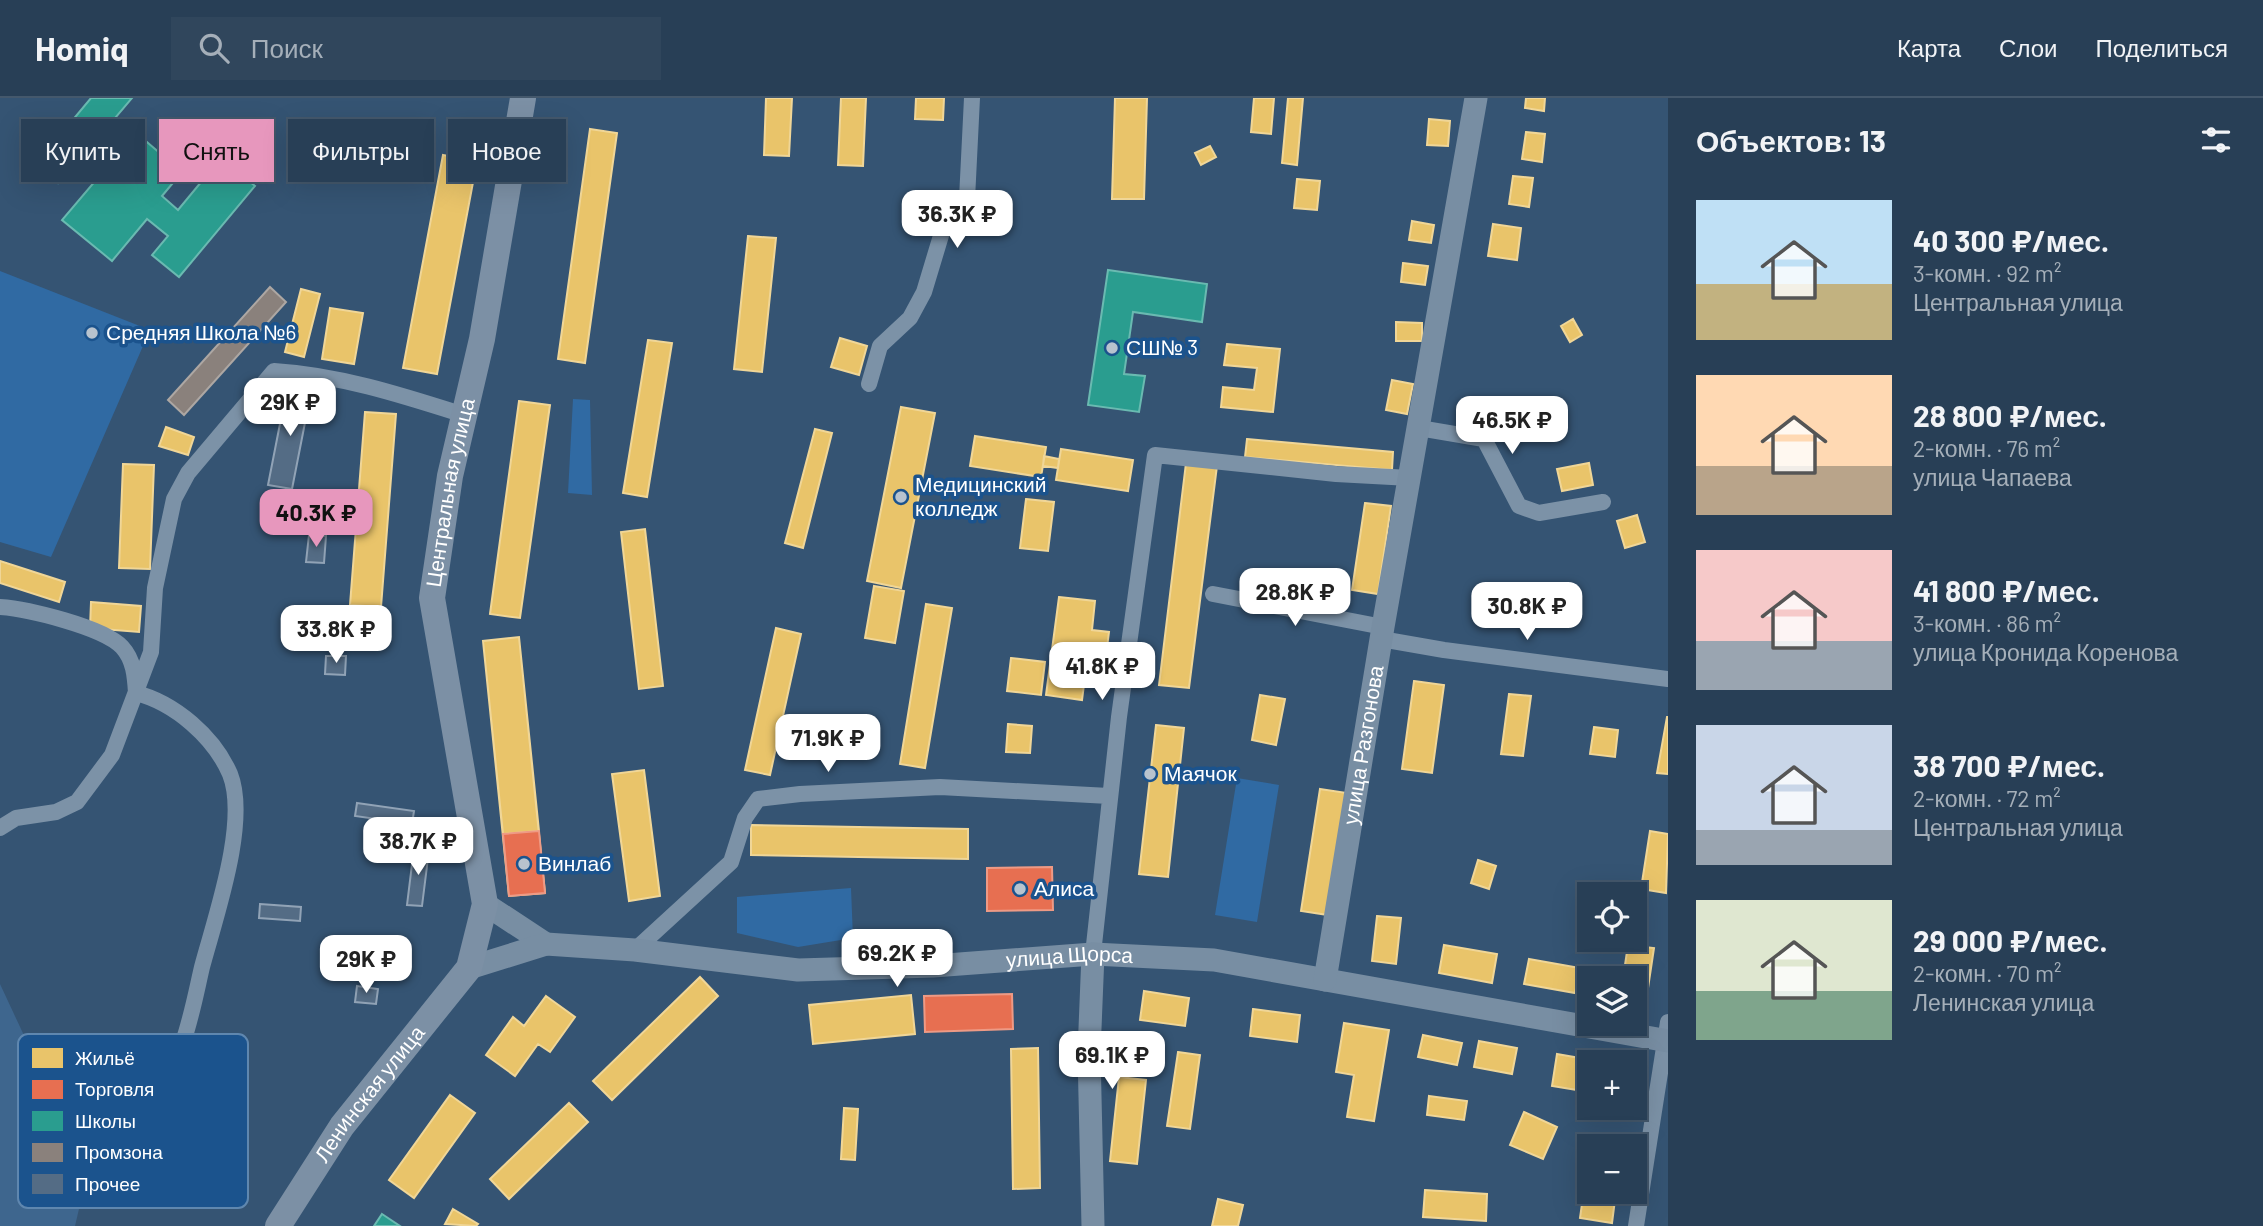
<!DOCTYPE html>
<html lang="ru">
<meta charset="utf-8">
<style>
body{margin:0;font-family:Barlow,sans-serif;background:#30465c;color:#f1f3f6;height:100vh;display:flex;flex-direction:column;font-size:26px;white-space:nowrap}
*{box-sizing:border-box;margin:0}
p{font-size:23px;color:#a5afb9}
.icon{flex:none;width:38px;height:38px;fill:none;stroke:currentColor;stroke-width:2;stroke-linecap:round;stroke-linejoin:round}
.map{position:relative;flex:1;overflow:hidden}
.panel{display:flex;flex-direction:column;background:#283f56;width:595px}
.panel>*{flex:none}
.guide{position:absolute;left:21px;top:21px;width:665px;height:63px;display:flex;gap:14px}
.controls{position:absolute;left:1577px;top:784px;display:grid;gap:14px}
.controls a{display:grid;place-items:center;width:70px;height:70px;border-radius:0px;background:#283f56;box-shadow:0 7px 28px #0002,0 0 0 2px #44586c;font-size:35px}
.price{position:absolute;translate:-50% -60px;padding:0 16px;border-radius:14px;background:#fff;color:#222;font-size:23px;line-height:46px;filter:drop-shadow(0 2px 4px #0008)}
.price::after{content:'';position:absolute;left:50%;top:42px;width:21px;height:16px;margin-left:-10px;background:inherit;clip-path:polygon(0 0,100% 0,50% 100%)}
.price.on{background:#e797bd;color:#111}
ul{padding:0;list-style:none}
li{display:flex;align-items:center;gap:21px;height:175px;padding:0 28px}
li span{display:grid;place-items:center;flex:none;width:196px;height:140px;border-radius:0px;color:#555}
li>.icon{margin-inline-start:auto}
span .icon{width:84px;height:84px;fill:#fffc;stroke-width:1}
li b{font-size:30px}
h2{display:flex;justify-content:space-between;align-items:center;height:84px;padding:0 28px;font-size:30px}
.chip{padding:0 24px;border-radius:0px;background:#283f56;box-shadow:0 7px 28px #0002,0 0 0 2px #44586c;font-size:24px;line-height:63px}
.chip.on{background:#e797bd;color:#111}
header{display:flex;align-items:center;gap:42px;box-sizing:border-box;height:98px;padding:0 35px;background:#283f56;border-bottom:2px solid #44586c}
header strong{font-size:33px}
nav{display:flex;gap:38px;margin-inline-start:auto;font-size:24px}
.search{width:490px;height:63px;background:#30465c;display:flex;align-items:center;gap:18px;box-sizing:border-box;padding:0 24px;border-radius:0px;color:#a5afb9;font-size:26px}
main{display:flex;flex:1;min-height:0}
.map>svg:first-child{display:block}
</style>
<header>
<strong>Homiq</strong>
<div class="search"><svg class="icon" aria-label="search" viewBox="0 0 24 24"><circle cx="10" cy="10" r="6"/><path d="M15 15l6 6"/></svg>Поиск</div>
<nav><a>Карта</a><a>Слои</a><a>Поделиться</a></nav>
</header>
<main>
<div class="map">
<svg width="1668" height="1128" viewBox="0 0 1668 1128">
<rect width="100%" height="100%" fill="#355473"/>
<!-- green -->
<path fill="#306aa3" d="M 0,173 L 150,232 L 51,459 L 0,444 Z
M 573,301 L 590,302 L 592,397 L 568,395 Z
M 1237,680 L 1279,687 L 1257,824 L 1215,817 Z
M 851,790 L 853,840 L 798,849 L 737,835 L 737,799 Z"/>
<!-- water -->
<path fill="#3e668e" d="M 0,886 L 28,946 L 101,1017 L 75,1128 L 0,1128 Z"/>
<!-- homes -->
<path fill="#e9c46a" stroke="#f0d697" stroke-width="2" d="M 766,0 L 792,0 L 789,58 L 764,57 Z
M 841,0 L 866,0 L 863,68 L 838,67 Z
M 916,0 L 944,0 L 943,22 L 915,21 Z
M 1115,0 L 1147,0 L 1144,101 L 1112,101 Z
M 1254,0 L 1274,0 L 1271,36 L 1251,34 Z
M 1288,0 L 1303,0 L 1297,67 L 1282,65 Z
M 1526,0 L 1545,0 L 1544,13 L 1525,10 Z
M 1429,21 L 1450,23 L 1448,48 L 1427,47 Z
M 590,31 L 617,35 L 585,265 L 558,261 Z
M 1526,34 L 1545,36 L 1542,64 L 1522,61 Z
M 1210,48 L 1216,59 L 1201,67 L 1195,55 Z
M 443,57 L 477,63 L 437,276 L 403,270 Z
M 1513,78 L 1533,80 L 1529,109 L 1509,106 Z
M 1297,81 L 1320,83 L 1317,112 L 1294,110 Z
M 1412,123 L 1434,127 L 1431,145 L 1409,142 Z
M 1493,126 L 1521,130 L 1517,162 L 1488,158 Z
M 748,138 L 776,140 L 762,274 L 734,271 Z
M 1403,165 L 1428,168 L 1425,187 L 1401,184 Z
M 301,191 L 320,196 L 304,259 L 285,254 Z
M 330,210 L 363,215 L 354,266 L 322,261 Z
M 1573,221 L 1582,237 L 1570,244 L 1561,228 Z
M 1396,224 L 1422,225 L 1422,243 L 1396,243 Z
M 840,240 L 867,248 L 859,277 L 831,269 Z
M 648,242 L 672,245 L 647,399 L 623,395 Z
M 1227,246 L 1280,251 L 1273,314 L 1221,309 L 1223,289 L 1254,292 L 1257,270 L 1224,267 Z
M 1392,282 L 1413,286 L 1407,316 L 1386,312 Z
M 519,303 L 550,307 L 520,520 L 490,516 Z
M 901,309 L 935,315 L 901,490 L 867,483 Z
M 365,314 L 396,316 L 381,509 L 350,507 Z
M 166,329 L 194,339 L 188,357 L 159,348 Z
M 815,331 L 832,335 L 803,450 L 785,445 Z
M 975,338 L 1046,349 L 1041,379 L 970,368 Z
M 1247,341 L 1393,354 L 1392,372 L 1245,359 Z
M 1061,351 L 1133,362 L 1128,393 L 1056,382 Z
M 1044,358 L 1059,361 L 1058,370 L 1043,368 Z
M 1186,365 L 1217,368 L 1189,590 L 1159,587 Z
M 1589,365 L 1593,387 L 1562,393 L 1557,371 Z
M 123,366 L 154,367 L 150,471 L 119,470 Z
M 1026,401 L 1054,404 L 1048,453 L 1020,450 Z
M 1365,405 L 1391,408 L 1378,496 L 1352,492 Z
M 1637,417 L 1645,444 L 1625,450 L 1617,423 Z
M 645,431 L 663,588 L 639,591 L 621,434 Z
M 0,463 L 65,484 L 59,504 L 0,485 Z
M 874,488 L 904,493 L 895,545 L 865,540 Z
M 1559,492 L 1575,492 L 1574,524 L 1559,524 Z
M 1059,499 L 1095,503 L 1092,532 L 1109,534 L 1103,581 L 1085,579 L 1082,602 L 1046,597 Z
M 91,504 L 141,508 L 139,534 L 90,530 Z
M 926,506 L 952,510 L 925,670 L 900,666 Z
M 776,530 L 801,536 L 770,677 L 745,672 Z
M 519,539 L 545,795 L 509,798 L 483,543 Z
M 519,539 L 539,733 L 503,736 L 483,543 Z
M 1011,560 L 1045,564 L 1041,597 L 1007,593 Z
M 1414,583 L 1444,587 L 1432,675 L 1402,671 Z
M 1509,596 L 1531,598 L 1523,658 L 1501,656 Z
M 1260,597 L 1285,601 L 1276,647 L 1252,642 Z
M 1667,619 L 1668,619 L 1668,676 L 1657,675 Z
M 1008,626 L 1032,628 L 1030,655 L 1006,654 Z
M 1156,627 L 1184,630 L 1168,779 L 1139,776 Z
M 1594,629 L 1618,632 L 1615,659 L 1590,656 Z
M 644,672 L 660,798 L 629,803 L 612,676 Z
M 1320,691 L 1347,695 L 1328,817 L 1301,813 Z
M 751,727 L 968,731 L 968,761 L 751,757 Z
M 1650,733 L 1668,736 L 1666,795 L 1641,791 Z
M 1478,762 L 1496,768 L 1489,791 L 1471,785 Z
M 1377,818 L 1401,820 L 1396,866 L 1372,863 Z
M 1444,847 L 1497,856 L 1492,885 L 1439,875 Z
M 1628,847 L 1654,850 L 1645,910 L 1634,908 L 1634,880 L 1623,880 Z
M 1529,861 L 1580,870 L 1575,895 L 1524,886 Z
M 700,879 L 718,898 L 612,1002 L 593,983 Z
M 1144,893 L 1189,900 L 1185,928 L 1140,922 Z
M 911,897 L 915,936 L 813,946 L 809,907 Z
M 546,898 L 575,919 L 550,954 L 538,946 L 515,978 L 486,957 L 513,919 L 524,928 Z
M 1253,911 L 1300,917 L 1297,944 L 1250,938 Z
M 1344,925 L 1389,932 L 1374,1023 L 1347,1019 L 1354,977 L 1336,974 Z
M 1423,937 L 1462,945 L 1457,967 L 1418,959 Z
M 1479,943 L 1517,950 L 1512,976 L 1474,969 Z
M 1038,950 L 1040,1090 L 1013,1091 L 1011,951 Z
M 1178,954 L 1200,957 L 1190,1031 L 1167,1028 Z
M 1557,956 L 1603,964 L 1589,964 L 1589,994 L 1552,988 Z
M 1119,979 L 1146,982 L 1137,1066 L 1110,1063 Z
M 450,997 L 475,1015 L 414,1100 L 389,1082 Z
M 1429,998 L 1467,1003 L 1464,1022 L 1427,1017 Z
M 569,1005 L 588,1024 L 509,1101 L 490,1081 Z
M 844,1010 L 858,1011 L 855,1062 L 841,1061 Z
M 1524,1014 L 1557,1029 L 1543,1061 L 1510,1047 Z
M 1589,1057 L 1589,1094 L 1616,1094 L 1612,1125 L 1580,1120 Z
M 1425,1092 L 1487,1096 L 1486,1123 L 1423,1119 Z
M 1218,1101 L 1243,1107 L 1238,1128 L 1212,1128 Z
M 453,1111 L 478,1126 L 476,1128 L 445,1126 Z"/>
<!-- shops -->
<path fill="#e76f51" stroke="#ee9a85" stroke-width="2" d="M 539,733 L 545,795 L 509,798 L 503,736 Z
M 1052,769 L 1053,812 L 987,813 L 987,770 Z
M 1012,896 L 1013,931 L 925,934 L 924,898 Z"/>
<!-- schools -->
<path fill="#2a9d8f" stroke="#6abab1" stroke-width="2" d="M 91,0 L 132,0 L 104,33 L 129,53 L 141,39 L 182,74 L 162,98 L 178,112 L 221,60 L 255,88 L 179,179 L 152,157 L 168,138 L 147,121 L 112,163 L 62,122 L 102,75 L 81,57 L 58,85 L 36,66 Z
M 1108,172 L 1207,186 L 1202,224 L 1133,214 L 1124,276 L 1145,278 L 1139,314 L 1088,307 Z
M 382,1116 L 400,1128 L 374,1128 Z"/>
<!-- industry -->
<path fill="#8a817c" stroke="#ada7a3" stroke-width="2" d="M 270,189 L 286,204 L 184,317 L 168,302 Z"/>
<!-- building -->
<path fill="#546c85" stroke="#91a3b6" stroke-width="2" d="M 287,290 L 311,294 L 292,391 L 268,387 Z
M 309,437 L 326,438 L 324,465 L 306,464 Z
M 326,558 L 346,558 L 345,577 L 325,576 Z
M 357,705 L 414,713 L 412,726 L 355,718 Z
M 414,750 L 429,752 L 422,808 L 407,807 Z
M 260,806 L 301,809 L 300,823 L 259,820 Z
M 357,888 L 378,891 L 376,906 L 355,904 Z"/>
<g fill="none" stroke-linecap="round" stroke-linejoin="round">
<!-- street -->
<path stroke="#7c92a7" stroke-width="16" d="M 869,286 L 880,248 L 910,220 L 924,194 L 943,131 L 967,101 L 972,0
M 1419,330 L 1484,341 L 1519,408 L 1539,415 L 1603,404
M 1213,496 L 1383,529
M 0,509 C 28,511 103,529 122,549 C 134,562 135,579 136,595 C 175,605 214,639 230,676 C 249,724 215,820 202,869 C 196,895 191,922 182,947 C 177,960 170,973 164,985
M 1381,541 L 1444,552 L 1668,581
M 0,730 L 16,720 L 56,714 L 77,704 L 112,657 L 151,554 L 155,490 L 174,401 L 188,375 L 274,273 C 339,277 401,297 464,317
M 635,852 L 731,764 L 745,720 L 758,701 L 800,696 L 940,689 L 1109,698
M 1093,856 L 1119,619 L 1155,357 L 1336,376 L 1410,380
M 1636,1128 L 1668,924"/>
<!-- secondary -->
<g stroke="#788ea3" stroke-width="23">
<path d="M 485,806 L 546,846"/>
<path d="M 1093,856 L 1089,955 L 1093,1128"/>
<path id="s1" d="M 469,870 L 546,846 L 635,852 L 798,872 L 933,868 L 1093,856 L 1214,862 L 1668,943"/>
<path id="s2" d="M 1325,882 L 1383,529 L 1476,0"/>
</g>
<!-- primary -->
<path stroke="#7c90a5" stroke-width="26" id="s3" d="M 278,1128 L 342,1028 L 469,870 L 485,806 L 432,500 L 450,378 L 482,241 L 523,0"/>
</g>
<!-- markers -->
<g fill="#b8c3ce" stroke="#1b538d" stroke-width="2.5">
<circle cx="92" cy="235" r="7"/>
<circle cx="1112" cy="250" r="7"/>
<circle cx="901" cy="399" r="7"/>
<circle cx="1150" cy="676" r="7"/>
<circle cx="524" cy="766" r="7"/>
<circle cx="1020" cy="791" r="7"/>
</g>
<g text-anchor="middle" stroke-width="7" stroke-linejoin="round" paint-order="stroke">
<!-- poi labels -->
<g font-size="21" fill="#fff" stroke="#1b538d" text-anchor="start">
<text x="106" y="242">Средняя Школа №6</text>
<text x="1126" y="257">СШ№ 3</text>
<text x="915" y="394">Медицинский<tspan x="915" dy="24">колледж</tspan></text>
<text x="1164" y="683">Маячок</text>
<text x="538" y="773">Винлаб</text>
<text x="1034" y="798">Алиса</text>
</g>
<!-- street labels -->
<g font-size="21" fill="#fff" stroke="#1b538d">
<text dy="7" stroke="none"><textPath href="#s3" startOffset="805">Центральная улица</textPath></text>
<text dy="7" stroke="none"><textPath href="#s2" startOffset="238">улица Разгонова</textPath></text>
<text dy="7" stroke="none"><textPath href="#s1" startOffset="606">улица Щорса</textPath></text>
<text dy="7" stroke="none"><textPath href="#s3" startOffset="161">Ленинская улица</textPath></text>
</g>
</g>
<!-- legend -->
<rect x="18" y="936" width="230" height="174" rx="10" fill="#1b538d" stroke="#5f87af" stroke-width="2"/>
<rect x="32" y="950" width="31" height="20" fill="#e9c46a"/>
<rect x="32" y="982" width="31" height="19" fill="#e76f51"/>
<rect x="32" y="1013" width="31" height="20" fill="#2a9d8f"/>
<rect x="32" y="1045" width="31" height="19" fill="#8a817c"/>
<rect x="32" y="1076" width="31" height="20" fill="#546c85"/>
<g font-size="19" fill="#fff">
<text x="75" y="967">Жильё</text>
<text x="75" y="998">Торговля</text>
<text x="75" y="1030">Школы</text>
<text x="75" y="1061">Промзона</text>
<text x="75" y="1093">Прочее</text>
</g>
</svg>
<div class="controls">
<a><svg class="icon" aria-label="locate" viewBox="0 0 24 24"><circle cx="12" cy="12" r="6"/><path d="M12 2v4M12 18v4M2 12h4M18 12h4"/></svg></a>
<a><svg class="icon" aria-label="layers" viewBox="0 0 24 24"><path d="M12 4l9 5-9 5-9-5zM3 14l9 5 9-5"/></svg></a>
<a>+</a>
<a>−</a>
</div>
<b class="price" style="left:957px;top:152px">36.3K ₽</b>
<b class="price" style="left:290px;top:340px">29K ₽</b>
<b class="price" style="left:1512px;top:358px">46.5K ₽</b>
<b class="price on" style="left:316px;top:451px">40.3K ₽</b>
<b class="price" style="left:1295px;top:530px">28.8K ₽</b>
<b class="price" style="left:1527px;top:544px">30.8K ₽</b>
<b class="price" style="left:336px;top:567px">33.8K ₽</b>
<b class="price" style="left:1102px;top:604px">41.8K ₽</b>
<b class="price" style="left:828px;top:676px">71.9K ₽</b>
<b class="price" style="left:418px;top:779px">38.7K ₽</b>
<b class="price" style="left:897px;top:891px">69.2K ₽</b>
<b class="price" style="left:366px;top:897px">29K ₽</b>
<b class="price" style="left:1112px;top:993px">69.1K ₽</b>
<div class="guide">
<a class="chip">Купить</a>
<a class="chip on">Снять</a>
<a class="chip">Фильтры</a>
<a class="chip">Новое</a>
</div>
</div>
<section class="panel">
<h2>Объектов: 13<svg class="icon" aria-label="filters" viewBox="0 0 24 24"><path d="M4 7h16M4 17h16"/><circle cx="9" cy="7" r="2"/><circle cx="15" cy="17" r="2"/></svg></h2>
<ul>
<li><span style="background:linear-gradient(#bfe0f5 60%,#c2b280 0)"><svg class="icon" aria-label="home" viewBox="0 0 24 24"><path d="M3 11l9-7 9 7M6 9v11h12V9"/></svg></span><div><b>40 300 ₽/мес.</b><p>3-комн. · 92 m²</p><p>Центральная улица</p></div></li>
<li><span style="background:linear-gradient(#ffd9b3 65%,#b9a48a 0)"><svg class="icon" aria-label="home" viewBox="0 0 24 24"><path d="M3 11l9-7 9 7M6 9v11h12V9"/></svg></span><div><b>28 800 ₽/мес.</b><p>2-комн. · 76 m²</p><p>улица Чапаева</p></div></li>
<li><span style="background:linear-gradient(#f6c9c9 65%,#9aa5b1 0)"><svg class="icon" aria-label="home" viewBox="0 0 24 24"><path d="M3 11l9-7 9 7M6 9v11h12V9"/></svg></span><div><b>41 800 ₽/мес.</b><p>3-комн. · 86 m²</p><p>улица Кронида Коренова</p></div></li>
<li><span style="background:linear-gradient(#c9d6e8 75%,#9aa5b1 0)"><svg class="icon" aria-label="home" viewBox="0 0 24 24"><path d="M3 11l9-7 9 7M6 9v11h12V9"/></svg></span><div><b>38 700 ₽/мес.</b><p>2-комн. · 72 m²</p><p>Центральная улица</p></div></li>
<li><span style="background:linear-gradient(#dfe7d0 65%,#7fa58c 0)"><svg class="icon" aria-label="home" viewBox="0 0 24 24"><path d="M3 11l9-7 9 7M6 9v11h12V9"/></svg></span><div><b>29 000 ₽/мес.</b><p>2-комн. · 70 m²</p><p>Ленинская улица</p></div></li>
</ul>
</section>
</main>
